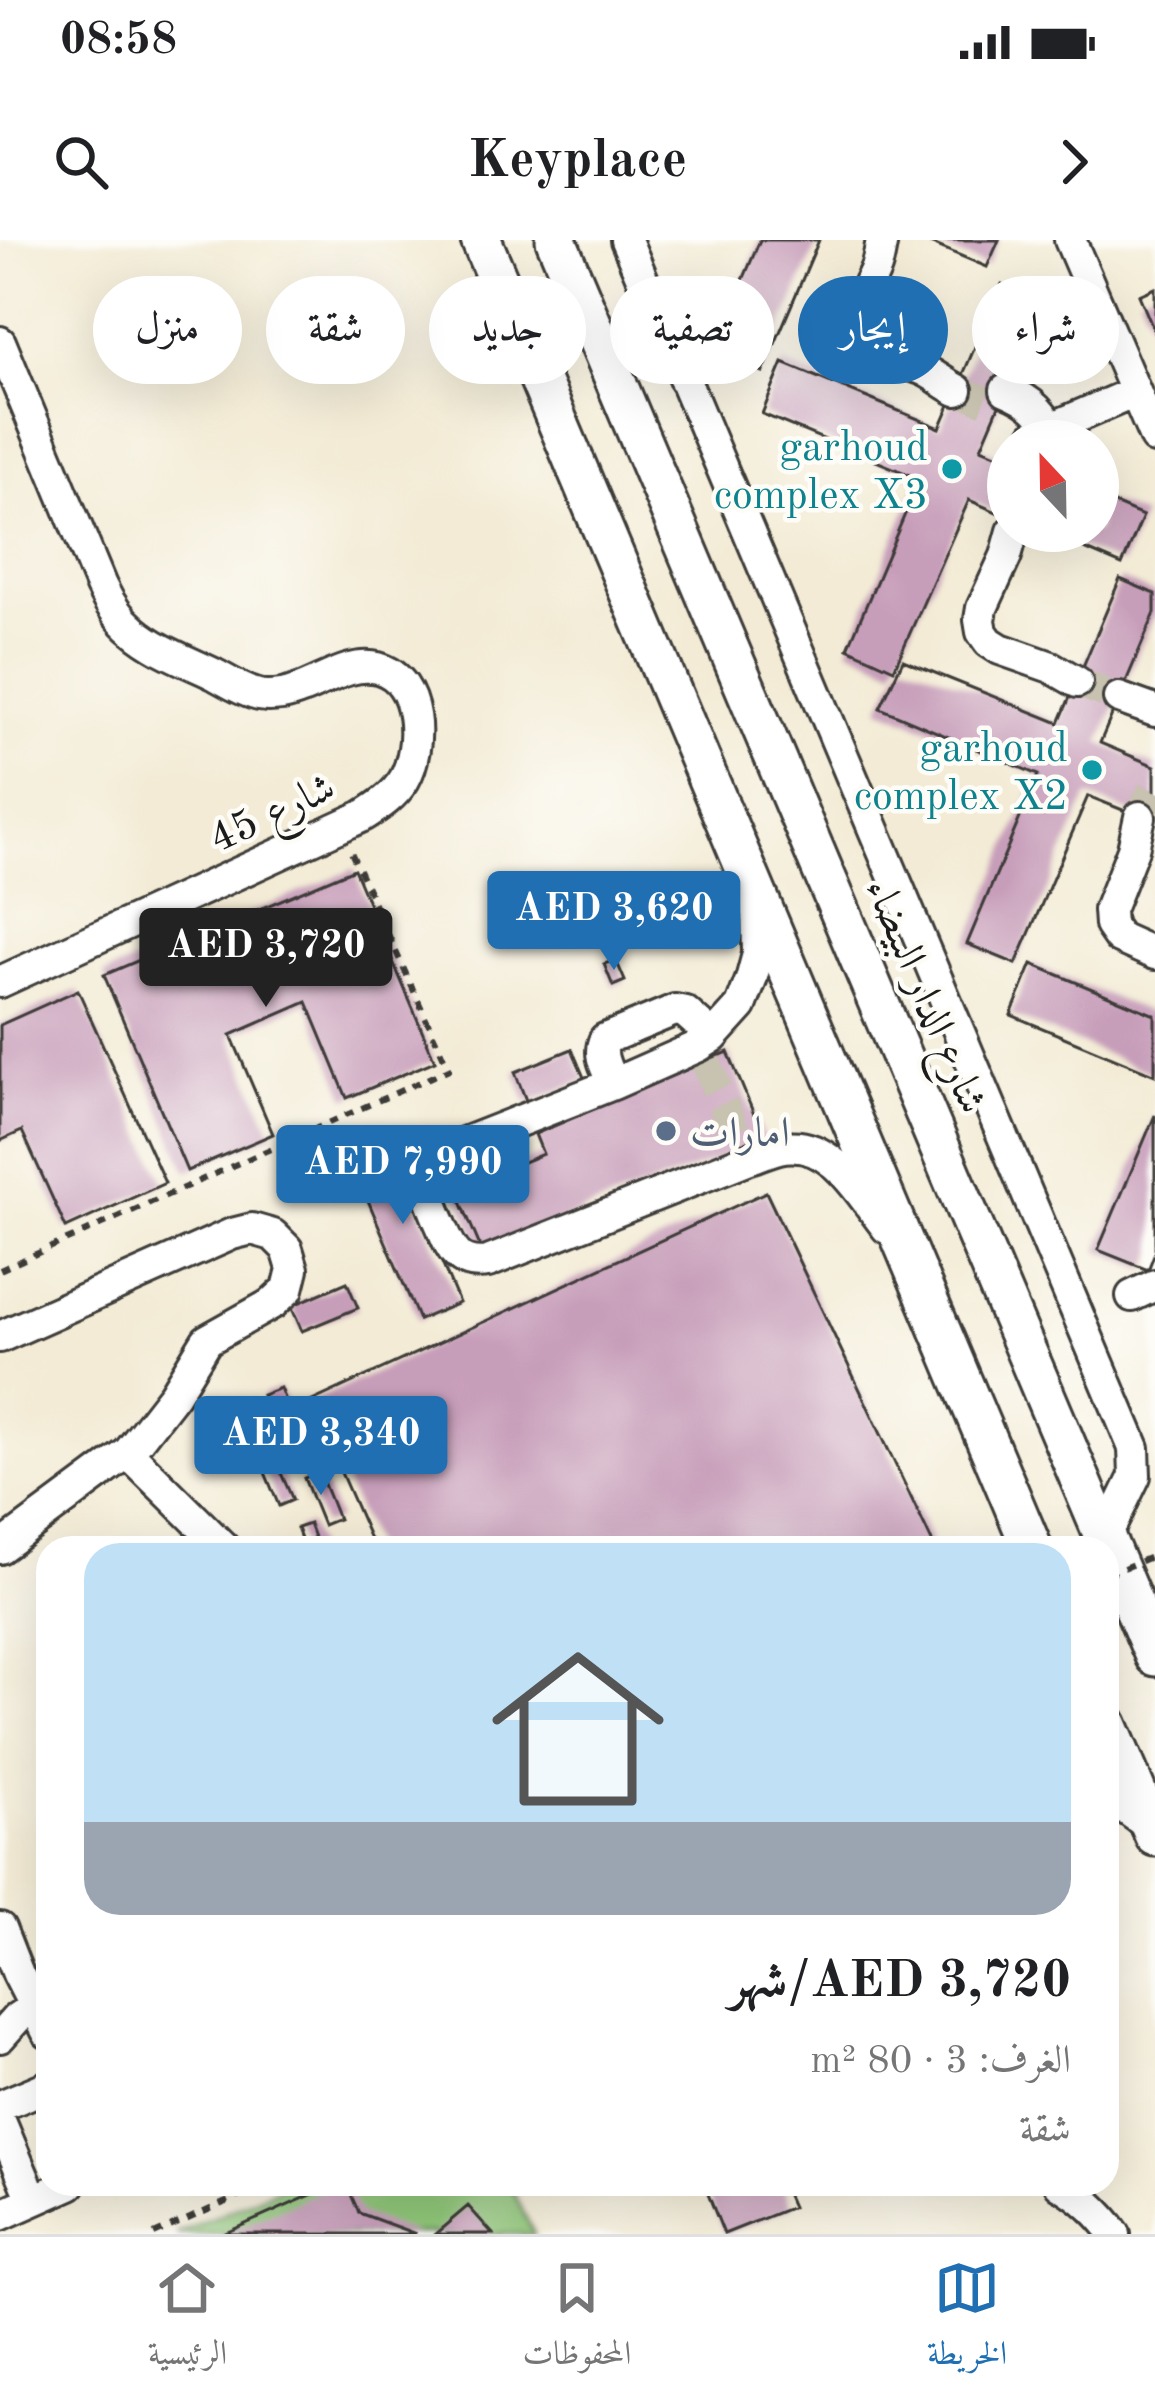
<!DOCTYPE html>
<html lang="ar">
<meta charset="utf-8">
<style>
body{margin:0;font-family:"Old Standard TT",Amiri,serif;background:#f6f6f6;color:#202124;direction:rtl;height:100vh;display:flex;flex-direction:column;font-size:45px;white-space:nowrap}
*{box-sizing:border-box;margin:0}
p{font-size:39px;color:#757577}
.icon{flex:none;width:66px;height:66px;fill:none;stroke:currentColor;stroke-width:2;stroke-linecap:round;stroke-linejoin:round}
.map{position:relative;flex:1;overflow:hidden;direction:ltr}
.details{position:absolute;left:36px;top:1296px;width:1083px;height:660px;display:flex;flex-direction:column;background:#fff;border-radius:36px;box-shadow:0 12px 48px #0002;direction:rtl}
.details>*{flex:none}
.guide{position:absolute;left:36px;top:36px;width:1083px;height:108px;direction:rtl;display:flex;gap:24px}
.needle{width:78px;rotate:338deg}
.controls{position:absolute;left:987px;top:180px;display:grid;gap:24px}
.controls a{display:grid;place-items:center;width:132px;height:132px;border-radius:50%;background:#fff;box-shadow:0 12px 48px #0002;font-size:60px}
.price{position:absolute;translate:-50% -102px;padding:0 27px;border-radius:12px;background:#1f6fb2;color:#fff;font-size:39px;line-height:78px;filter:drop-shadow(0 3px 6px #0008)}
.price::after{content:'';position:absolute;left:50%;top:72px;width:36px;height:27px;margin-left:-18px;background:inherit;clip-path:polygon(0 0,100% 0,50% 100%)}
.price.on{background:#222;color:#fff}
ul{padding:0;list-style:none}
li{display:grid;align-content:center;gap:24px;height:636px;padding:0 48px}
li+li{border-top:3px solid #e0e0e0}
li span{display:grid;place-items:center;height:372px;border-radius:36px;color:#555}
li>.icon{margin-inline-start:auto}
span .icon{width:216px;height:216px;fill:#fffc;stroke-width:1}
li b{font-size:51px}
.chip{padding:0 42px;border-radius:54px;background:#fff;box-shadow:0 12px 48px #0002;font-size:42px;line-height:108px}
.chip.on{background:#1f6fb2;color:#fff}
.status{display:flex;justify-content:space-between;align-items:center;height:84px;padding:0 60px;background:#fff;direction:ltr}
.status svg{height:33px;fill:currentColor}
header{display:flex;justify-content:space-between;align-items:center;height:156px;padding:0 48px;background:#fff;font-size:54px;font-weight:800}
.tabs{display:flex;justify-content:space-around;align-items:center;height:168px;border-top:3px solid #e0e0e0;background:#fff;font-size:33px;color:#757577}
.tabs a{display:grid;justify-items:center;gap:6px}
.tabs .on{color:#1f6fb2}
.map>svg:first-child{display:block}
</style>
<div class="status"><b>08:58</b><svg viewBox="0 0 49 12"><path d="M0 12V9h3v3zM5 12V6h3v6zM10 12V3h3v9zM15 12V0h3v12zM26 1h20v11H26zM47 4h2v5h-2z"/></svg></div>
<header><svg class="icon" aria-label="forward" viewBox="0 0 24 24"><path d="M9 5l7 7-7 7"/></svg>Keyplace<svg class="icon" aria-label="search" viewBox="0 0 24 24"><circle cx="10" cy="10" r="6"/><path d="M15 15l6 6"/></svg></header>
<div class="map">
<svg width="1155" height="1994" viewBox="0 0 1155 1994">
<rect width="100%" height="100%" fill="#fdfcf7"/>
<filter id="ink" filterUnits="userSpaceOnUse"><feTurbulence type="fractalNoise" baseFrequency=".00833" numOctaves="2"/><feDisplacementMap in="SourceGraphic" scale="24" xChannelSelector="R" yChannelSelector="G"/><feConvolveMatrix kernelMatrix="1 2 1 2 8 2 1 2 1" color-interpolation-filters="sRGB"/></filter>
<filter id="wash" filterUnits="userSpaceOnUse"><feTurbulence type="fractalNoise" baseFrequency=".004" numOctaves="4" result="noise"/><feDisplacementMap in="SourceGraphic" scale="48" xChannelSelector="R" yChannelSelector="G"/><feGaussianBlur stdDeviation="2.7" result="paint"/><feColorMatrix in="noise" values="0 0 0 0 0 0 0 0 0 0 0 0 0 0 0 0 0 1.4 0 .05"/><feComposite in="paint" operator="in"/></filter>
<g filter="url(#wash)">
<rect width="100%" height="100%" fill="#f3ebd5"/>
<!-- green -->
<path fill="#8ec577" stroke="#55704a" stroke-width="3" d="M 288,1944 L 502,1944 L 513,1951 L 534,1994 L 176,1994 Z"/>
<g id="blocks">
<!-- building -->
<path fill="#c79eba" d="M 760,0 L 819,0 L 763,132 L 713,111 Z
M 923,0 L 999,0 L 987,27 Z
M 1002,44 L 1043,62 L 981,208 L 1008,219 L 1008,277 L 969,260 L 894,429 L 848,408 L 920,239 L 762,174 L 783,123 L 940,188 Z
M 1155,48 L 1155,93 L 1139,55 Z
M 1098,257 L 1143,276 L 1122,325 L 1042,291 L 1098,291 Z
M 1120,339 L 1155,354 L 1155,373 L 1100,503 L 1155,526 L 1155,583 L 1088,556 L 1016,724 L 967,704 L 1038,535 L 880,468 L 903,420 L 1059,483 Z
M 354,629 L 435,821 L 347,858 L 307,762 L 231,795 L 273,894 L 187,931 L 104,735 Z
M 616,720 L 625,741 L 613,746 L 604,724 Z
M 1032,724 L 1155,775 L 1155,835 L 1011,775 Z
M 78,750 L 165,943 L 66,988 L 22,891 L 0,901 L 0,785 Z
M 572,809 L 585,840 L 527,863 L 515,832 Z
M 728,812 L 765,901 L 482,1011 L 456,950 L 543,914 L 535,894 Z
M 1155,875 L 1155,1012 L 1148,1030 L 1098,1010 Z
M 387,894 L 459,1063 L 419,1080 L 347,911 Z
M 766,952 L 935,1308 L 374,1308 L 310,1162 Z
M 347,1042 L 358,1068 L 302,1091 L 291,1066 Z
M 280,1148 L 293,1181 L 276,1188 L 262,1155 Z
M 272,1213 L 293,1260 L 279,1266 L 259,1218 Z
M 319,1232 L 338,1279 L 323,1285 L 304,1238 Z
M 309,1284 L 318,1308 L 304,1308 L 297,1288 Z
M 336,1944 L 346,1944 L 359,1973 L 416,1994 L 223,1994 Z
M 704,1944 L 782,1944 L 792,1967 L 724,1994 Z
M 468,1966 L 493,1994 L 435,1994 Z"/>
</g>
</g>
<g filter="url(#ink)">
<use href="#blocks" fill-opacity="0" stroke="#3c3b38" stroke-width="3"/>
<g fill="none" stroke-linecap="round" stroke-linejoin="round">
<!-- minor-tunnel -->
<path stroke="#c8c2b0" stroke-width="30" stroke-dasharray="30 15" stroke-linecap="butt" d="M 957,150 L 999,166
M 1077,442 L 1119,458
M 1140,577 L 1155,545
M 706,822 L 742,910"/>
<defs>
<path id="minor" d="M 626,0 L 1134,1208 L 1135,1236 L 1105,1298
M 882,0 C 880,9 879,19 876,28 C 870,43 860,57 858,73 C 853,112 896,118 924,130 C 935,135 945,144 957,150
M 1070,0 L 1155,198
M 0,102 L 101,346 C 109,363 118,378 133,390 C 156,410 187,421 214,434 C 227,441 241,450 255,454 C 263,457 274,456 282,455 C 313,450 346,420 378,428 C 422,440 422,508 404,540 C 394,556 379,566 363,576 L 0,742
M 1006,150 C 1031,160 1047,174 1054,201
M 1035,195 L 1135,152
M 1013,291 L 1006,316 L 982,368 L 980,380 L 982,392 L 989,402 L 1000,409 L 1051,427 L 1077,442
M 1119,458 L 1155,471
M 1140,577 L 1133,609 L 1109,670 L 1110,685 L 1119,698 L 1155,714
M 757,666 L 758,714 L 751,740 L 741,766 L 713,797 L 699,806 L 613,844 L 451,908 C 417,931 427,953 441,985 C 451,1009 458,1027 488,1022 L 747,919 C 759,915 772,909 784,907 C 833,900 861,956 887,988
M 613,844 C 607,829 597,815 605,799 L 675,770 L 685,772 L 713,797
M 1132,1056 L 1155,1045
M 0,1097 L 232,994 L 252,989 L 273,995 L 287,1009 L 293,1029 L 288,1049 L 273,1063 L 207,1100 L 174,1154 L 128,1213 L 0,1308
M 128,1213 L 224,1308
M 1107,1555 L 1151,1587
M 0,1688 L 18,1734 L 48,1793
M 0,1797 L 17,1778 L 35,1766
M 0,1866 L 48,1846
M 0,1881 L 33,1960
M 1060,1944 C 1083,1957 1099,1972 1115,1994
M 0,1975 L 70,1944"/>
<path id="major" d="M 481,0 L 1032,1308
M 556,0 L 1155,1416
M 1107,1484 L 1155,1596"/>
</defs>
<!-- minor casing -->
<use href="#minor" stroke="#3c3b38" stroke-width="36"/>
<!-- major casing -->
<use href="#major" stroke="#3c3b38" stroke-width="45"/>
<!-- path -->
<path stroke="#3c3b38" stroke-width="6" stroke-dasharray="9 9" stroke-linecap="butt" d="M 0,1030 L 449,829 L 351,612
M 154,1994 L 267,1944"/>
<!-- minor -->
<use href="#minor" stroke="#fff" stroke-width="30"/>
<!-- major -->
<use href="#major" stroke="#fff" stroke-width="39"/>
<!-- path-bridge -->
<path stroke="#3c3b38" stroke-width="6" stroke-dasharray="9 9" stroke-linecap="butt" d="M 1107,1335 L 1155,1315"/>
</g>
</g>
<!-- markers -->
<g fill="#0f9aa8" stroke="#fdfcf7" stroke-width="4.5">
<circle cx="952" cy="229" r="12"/>
<circle cx="1092" cy="530" r="12"/>
</g>
<circle fill="#5c6f8a" stroke="#fdfcf7" stroke-width="4.5" cx="666" cy="891" r="12"/>
<g text-anchor="middle" stroke-width="9" stroke-linejoin="round" paint-order="stroke">
<!-- culture labels -->
<g font-size="42" fill="#0d838f" stroke="#fdfcf7" text-anchor="end">
<text x="928" y="220">garhoud<tspan x="928" dy="48">complex X3</tspan></text>
<text x="1068" y="521">garhoud<tspan x="1068" dy="48">complex X2</tspan></text>
</g>
<!-- street labels -->
<g font-size="42" fill="#1c1c1c" stroke="#fdfcf7">
<text transform="translate(271 571) rotate(-25)" y="15">شارع 45</text>
<text transform="translate(928 755) rotate(67)" y="15">شارع الدار البيضاء</text>
</g>
<!-- service labels -->
<g font-size="42" fill="#4e5e75" stroke="#fdfcf7" text-anchor="start">
<text x="690" y="906">امارات</text>
</g>
</g>
</svg>
<div class="controls">
<a><svg class="needle" viewBox="-14 -14 28 28"><path d="M0-13l5 13h-10z" fill="#e53935"/><path d="M0 13l5-13h-10z" fill="#757577"/></svg></a>
</div>
<b class="price" style="left:614px;top:733px">AED 3,620</b>
<b class="price on" style="left:266px;top:770px">AED 3,720</b>
<b class="price" style="left:403px;top:987px">AED 7,990</b>
<b class="price" style="left:321px;top:1258px">AED 3,340</b>
<div class="guide">
<a class="chip">شراء</a>
<a class="chip on">إيجار</a>
<a class="chip">تصفية</a>
<a class="chip">جديد</a>
<a class="chip">شقة</a>
<a class="chip">منزل</a>
</div>
<section class="details">
<ul>
<li><span style="background:linear-gradient(#bfe0f5 75%,#9aa5b1 0)"><svg class="icon" aria-label="home" viewBox="0 0 24 24"><path d="M3 11l9-7 9 7M6 9v11h12V9"/></svg></span><div><b>AED 3,720/شهر</b><p>الغرف: 3 · 80 m²</p><p>شقة</p></div></li>
</ul>
</section>
</div>
<nav class="tabs">
<a class="on"><svg class="icon" aria-label="map" viewBox="0 0 24 24"><path d="M3 6l6-2 6 2 6-2v14l-6 2-6-2-6 2zM9 4v14M15 6v14"/></svg>الخريطة</a>
<a><svg class="icon" aria-label="saved" viewBox="0 0 24 24"><path d="M7 4h10v16l-5-4-5 4z"/></svg>المحفوظات</a>
<a><svg class="icon" aria-label="home" viewBox="0 0 24 24"><path d="M3 11l9-7 9 7M6 9v11h12V9"/></svg>الرئيسية</a>
</nav>
